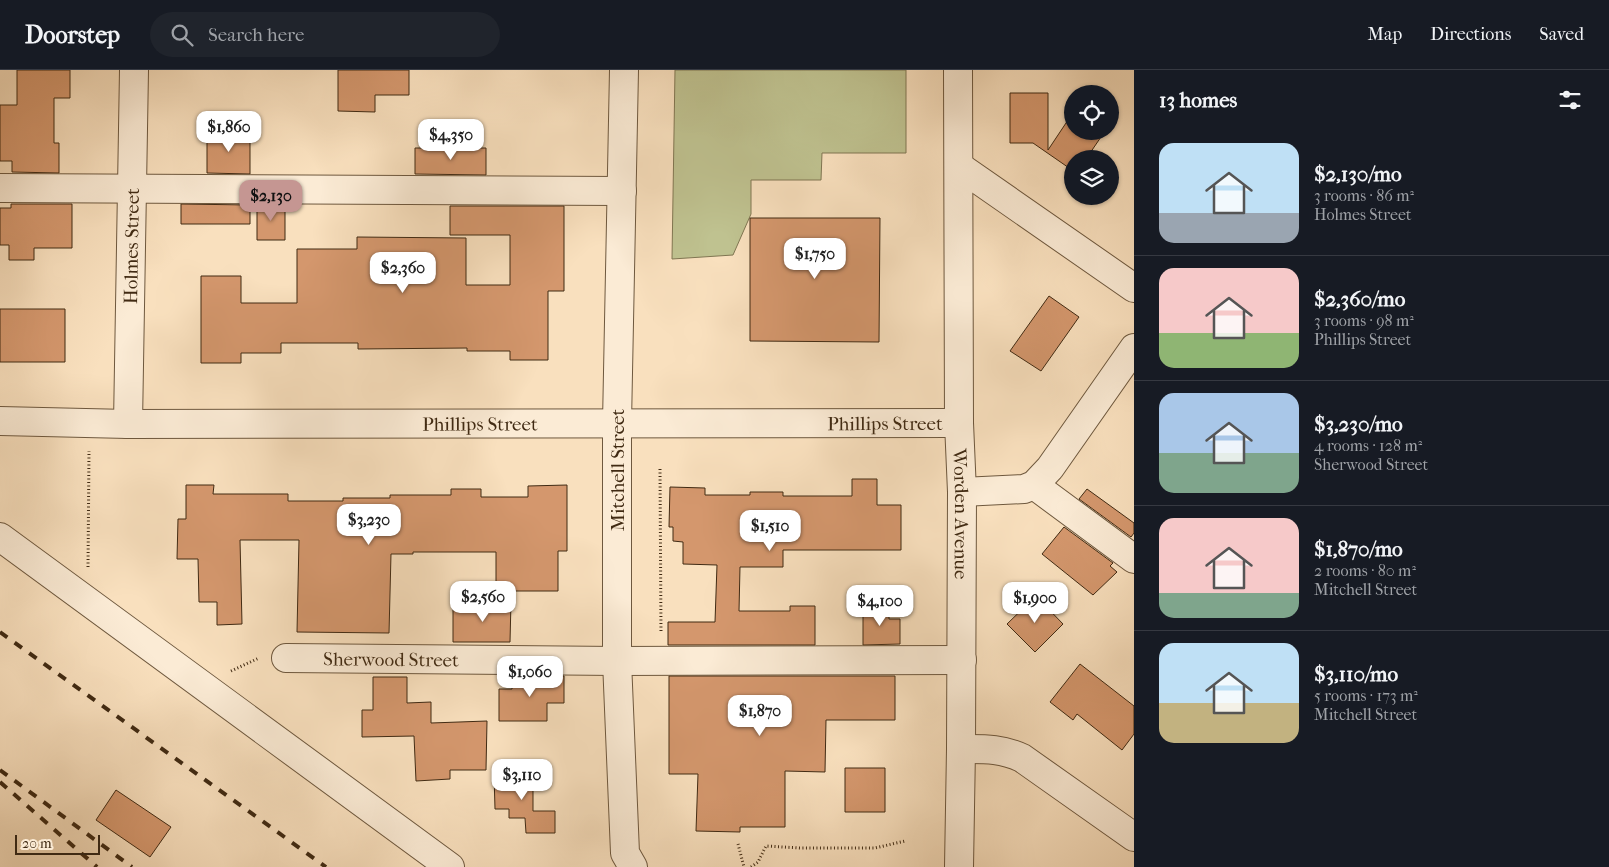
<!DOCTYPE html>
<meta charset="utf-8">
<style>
body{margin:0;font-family:"IM FELL French Canon",serif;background:#20242c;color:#f1f3f6;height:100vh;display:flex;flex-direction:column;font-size:19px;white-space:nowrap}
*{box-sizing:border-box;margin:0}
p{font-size:16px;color:#9ea1a6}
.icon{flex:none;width:28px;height:28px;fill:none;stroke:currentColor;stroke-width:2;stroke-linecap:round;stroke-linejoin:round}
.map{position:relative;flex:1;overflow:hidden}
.panel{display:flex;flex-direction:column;background:#171b24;width:475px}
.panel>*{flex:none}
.fabs{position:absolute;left:1064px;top:15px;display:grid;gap:10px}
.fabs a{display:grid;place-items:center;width:55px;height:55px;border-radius:50%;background:#171b24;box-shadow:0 1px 4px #0004;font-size:25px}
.scale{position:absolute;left:15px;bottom:12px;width:85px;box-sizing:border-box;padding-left:5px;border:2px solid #402a13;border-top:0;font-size:14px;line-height:18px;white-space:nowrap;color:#402a13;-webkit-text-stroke:4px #fbebd5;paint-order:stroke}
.price{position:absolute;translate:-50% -42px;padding:0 11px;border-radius:10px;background:#fff;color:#222;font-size:16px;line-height:32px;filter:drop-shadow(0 1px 2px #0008)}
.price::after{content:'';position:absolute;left:50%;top:30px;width:15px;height:11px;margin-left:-8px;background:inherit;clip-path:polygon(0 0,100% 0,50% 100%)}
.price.selected{background:#c59692;color:#111}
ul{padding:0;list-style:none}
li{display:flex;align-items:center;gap:15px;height:125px;padding:0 25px}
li+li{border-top:1px solid #363941}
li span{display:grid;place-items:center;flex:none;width:140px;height:100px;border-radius:15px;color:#555}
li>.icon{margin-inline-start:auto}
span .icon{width:60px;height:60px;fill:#fffc;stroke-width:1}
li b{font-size:21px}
h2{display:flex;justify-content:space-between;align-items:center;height:60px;padding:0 25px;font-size:21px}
header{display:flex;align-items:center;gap:30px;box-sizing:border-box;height:70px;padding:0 25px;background:#171b24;border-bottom:1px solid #363941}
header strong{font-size:24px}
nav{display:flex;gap:28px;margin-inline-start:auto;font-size:18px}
.search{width:350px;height:45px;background:#20242c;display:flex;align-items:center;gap:12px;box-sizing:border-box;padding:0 18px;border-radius:28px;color:#9ea1a6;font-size:19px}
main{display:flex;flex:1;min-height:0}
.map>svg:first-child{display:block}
</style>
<header>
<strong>Doorstep</strong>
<div class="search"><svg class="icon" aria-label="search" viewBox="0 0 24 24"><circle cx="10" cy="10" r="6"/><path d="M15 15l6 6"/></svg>Search here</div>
<nav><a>Map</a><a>Directions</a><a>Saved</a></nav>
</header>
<main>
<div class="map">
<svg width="1134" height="797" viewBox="0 0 1134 797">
<rect width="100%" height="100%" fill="#f9e0be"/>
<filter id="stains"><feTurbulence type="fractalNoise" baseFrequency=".004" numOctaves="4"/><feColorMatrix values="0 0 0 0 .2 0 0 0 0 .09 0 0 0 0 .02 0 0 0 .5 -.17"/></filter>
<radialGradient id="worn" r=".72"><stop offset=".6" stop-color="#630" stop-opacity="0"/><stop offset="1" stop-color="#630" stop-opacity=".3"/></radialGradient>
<!-- green -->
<path fill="#bfc290" stroke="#807652" d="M 675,0 L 906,0 L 906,83 L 822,83 L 821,110 L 751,110 L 751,144 L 733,185 L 672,189 Z"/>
<!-- building -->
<path fill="#d4976d" stroke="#402a13" d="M 17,0 L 70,0 L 70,28 L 54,28 L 54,73 L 59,73 L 59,103 L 12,102 L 12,91 L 0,91 L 0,35 L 17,35 Z
M 338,0 L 409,0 L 409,25 L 375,25 L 375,42 L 338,41 Z
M 1010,23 L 1048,23 L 1048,80 L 1072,44 L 1072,61 L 1105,61 L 1086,89 L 1072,89 L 1072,100 L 1033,73 L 1010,73 Z
M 207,62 L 250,62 L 250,104 L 207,103 Z
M 415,78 L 486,78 L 486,105 L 415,104 Z
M 11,134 L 72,134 L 72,178 L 34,178 L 34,190 L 9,190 L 9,175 L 0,175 L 0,138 L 11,138 Z
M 181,134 L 250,135 L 250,154 L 181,154 Z
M 257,135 L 285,135 L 285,170 L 257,170 Z
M 450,136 L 564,136 L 564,221 L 548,221 L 548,290 L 510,290 L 510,281 L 467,281 L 467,278 L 358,279 L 358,273 L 281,273 L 281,283 L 241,283 L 241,293 L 201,293 L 201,206 L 241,206 L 241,233 L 297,233 L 297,179 L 357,179 L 357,167 L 466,168 L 466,215 L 510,215 L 510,165 L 450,165 Z
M 750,148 L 880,148 L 879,272 L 750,271 Z
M 1049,226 L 1079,247 L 1041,301 L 1010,281 Z
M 0,239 L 65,239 L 65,292 L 0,292 Z
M 852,409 L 877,409 L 877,435 L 901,435 L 901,480 L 783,480 L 783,497 L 740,497 L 739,541 L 790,541 L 790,536 L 815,536 L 815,575 L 668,575 L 668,552 L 715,552 L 717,495 L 683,494 L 683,472 L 673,471 L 673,457 L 669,457 L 670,417 L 705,418 L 705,425 L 750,425 L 750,422 L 783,422 L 783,426 L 852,426 Z
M 186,415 L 214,415 L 213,424 L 288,424 L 288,431 L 343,431 L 343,428 L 390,428 L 390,425 L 451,425 L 451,419 L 481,419 L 481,427 L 528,427 L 528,416 L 567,415 L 567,481 L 558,481 L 558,521 L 496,521 L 496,482 L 413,482 L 413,484 L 391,484 L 389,563 L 297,562 L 299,470 L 240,470 L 242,554 L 217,555 L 217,532 L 199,532 L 198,489 L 177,489 L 178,449 L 186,449 Z
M 1087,419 L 1134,453 L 1134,463 L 1131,467 L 1079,429 Z
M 1064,457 L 1113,493 L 1110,496 L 1117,502 L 1093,525 L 1042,484 Z
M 1036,526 L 1063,554 L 1035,582 L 1007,554 Z
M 489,531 L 511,531 L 510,572 L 453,572 L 453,537 L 489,538 Z
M 863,537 L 889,537 L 889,549 L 900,549 L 900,574 L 863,575 Z
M 1080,594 L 1134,636 L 1134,664 L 1122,680 L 1077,644 L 1073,650 L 1050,632 Z
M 512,606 L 564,606 L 564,633 L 547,633 L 547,651 L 499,651 L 499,619 L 512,619 Z
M 669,606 L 895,606 L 895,650 L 826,650 L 825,702 L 785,701 L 785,757 L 740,757 L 740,762 L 696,761 L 698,704 L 669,704 Z
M 373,607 L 407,607 L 407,633 L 431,632 L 431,653 L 487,651 L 486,700 L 450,700 L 450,709 L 416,711 L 414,666 L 362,667 L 362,640 L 373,640 Z
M 845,698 L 885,698 L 885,742 L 845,742 Z
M 533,702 L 533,741 L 555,741 L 555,763 L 526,763 L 525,748 L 509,748 L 509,739 L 495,739 L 494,703 Z
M 116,720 L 171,757 L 150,787 L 96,750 Z"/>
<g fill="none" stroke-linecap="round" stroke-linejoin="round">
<defs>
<g id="minor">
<path d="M 624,0 L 617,353 L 617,591 L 625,783 L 633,797"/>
<path id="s1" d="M 958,0 L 959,353 L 962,422 L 961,679 L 959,797"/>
<path d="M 960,97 L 1134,218"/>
<path d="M 0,118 L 622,121"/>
<path id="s2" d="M 0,351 L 128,354 L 959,353"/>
<path id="s3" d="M 128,354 L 134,0"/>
<path d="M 1034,415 L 1134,489"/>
<path d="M 962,422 L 1024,419 L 1034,415 L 1050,398 L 1134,278"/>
<path d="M 0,467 L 450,797"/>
<path id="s4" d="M 286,588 L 617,591 L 962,590"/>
<path d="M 961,679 C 984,679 1001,678 1022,688 L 1134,767"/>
</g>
</defs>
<!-- minor casing -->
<use href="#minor" stroke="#6e583e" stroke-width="30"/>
<!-- path -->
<path stroke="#402a13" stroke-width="3" stroke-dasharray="1 2.5" stroke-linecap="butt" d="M 660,399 L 661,563
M 88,497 L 89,381
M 231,601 L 259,588
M 738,774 L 744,797
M 751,797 L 758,792 L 766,776 L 800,778 L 875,778 L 905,771"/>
<!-- minor -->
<use href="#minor" stroke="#fbebd5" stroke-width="28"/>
<!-- rail -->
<path stroke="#402a13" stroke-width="4" stroke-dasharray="9 9" stroke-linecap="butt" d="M 0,562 L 326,797
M 0,700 L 132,797
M 0,712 L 97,797"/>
</g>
<g text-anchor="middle" stroke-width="4" stroke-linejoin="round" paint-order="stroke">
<!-- street labels -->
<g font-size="19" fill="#402a13" stroke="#fbebd5">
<text dy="7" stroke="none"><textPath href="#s3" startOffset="178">Holmes Street</textPath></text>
<text dy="7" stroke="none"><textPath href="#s2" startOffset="480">Phillips Street</textPath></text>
<text dy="7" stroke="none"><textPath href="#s2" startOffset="885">Phillips Street</textPath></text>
<text transform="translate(617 400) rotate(-90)" y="7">Mitchell Street</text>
<text dy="7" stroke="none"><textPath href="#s1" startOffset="444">Worden Avenue</textPath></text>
<text dy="7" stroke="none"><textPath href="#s4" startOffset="105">Sherwood Street</textPath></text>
</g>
</g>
<rect width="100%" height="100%" filter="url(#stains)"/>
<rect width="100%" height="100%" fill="url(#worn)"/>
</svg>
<div class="fabs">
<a><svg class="icon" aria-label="locate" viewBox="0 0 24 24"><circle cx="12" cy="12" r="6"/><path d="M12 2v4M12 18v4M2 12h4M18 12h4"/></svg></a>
<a><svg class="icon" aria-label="layers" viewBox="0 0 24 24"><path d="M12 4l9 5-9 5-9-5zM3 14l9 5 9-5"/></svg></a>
</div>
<div class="scale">20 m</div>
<b class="price" style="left:229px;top:83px">$1,860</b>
<b class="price" style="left:451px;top:91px">$4,350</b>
<b class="price selected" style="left:271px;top:152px">$2,130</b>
<b class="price" style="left:815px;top:210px">$1,750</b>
<b class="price" style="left:403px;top:224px">$2,360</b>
<b class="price" style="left:369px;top:476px">$3,230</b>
<b class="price" style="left:770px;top:482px">$1,510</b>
<b class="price" style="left:483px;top:553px">$2,560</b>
<b class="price" style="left:1035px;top:554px">$1,900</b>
<b class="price" style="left:880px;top:557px">$4,100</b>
<b class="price" style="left:530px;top:628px">$1,060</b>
<b class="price" style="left:760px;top:667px">$1,870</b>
<b class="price" style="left:522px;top:731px">$3,110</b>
</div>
<section class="panel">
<h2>13 homes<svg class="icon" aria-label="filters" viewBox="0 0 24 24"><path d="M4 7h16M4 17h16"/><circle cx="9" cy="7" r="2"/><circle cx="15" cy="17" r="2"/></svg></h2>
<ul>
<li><span style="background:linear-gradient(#bfe0f5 70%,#9aa5b1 0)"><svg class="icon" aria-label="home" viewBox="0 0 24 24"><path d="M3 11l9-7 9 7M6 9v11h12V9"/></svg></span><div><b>$2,130/mo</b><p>3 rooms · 86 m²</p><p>Holmes Street</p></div></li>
<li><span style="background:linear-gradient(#f6c9c9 65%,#8fb573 0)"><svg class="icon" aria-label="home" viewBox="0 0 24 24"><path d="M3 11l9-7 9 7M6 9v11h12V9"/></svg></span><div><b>$2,360/mo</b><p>3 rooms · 98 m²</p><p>Phillips Street</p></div></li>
<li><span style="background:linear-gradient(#a9c7e8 60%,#7fa58c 0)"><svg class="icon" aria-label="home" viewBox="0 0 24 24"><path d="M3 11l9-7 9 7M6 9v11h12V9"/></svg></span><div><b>$3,230/mo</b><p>4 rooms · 128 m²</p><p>Sherwood Street</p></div></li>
<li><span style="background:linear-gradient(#f6c9c9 75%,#7fa58c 0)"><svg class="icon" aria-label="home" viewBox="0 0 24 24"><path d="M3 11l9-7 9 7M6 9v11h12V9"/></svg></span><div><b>$1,870/mo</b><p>2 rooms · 80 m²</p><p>Mitchell Street</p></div></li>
<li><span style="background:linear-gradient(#bfe0f5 60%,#c2b280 0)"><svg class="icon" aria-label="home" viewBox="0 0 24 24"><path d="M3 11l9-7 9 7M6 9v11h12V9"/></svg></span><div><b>$3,110/mo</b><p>5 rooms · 173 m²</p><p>Mitchell Street</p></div></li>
</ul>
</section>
</main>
